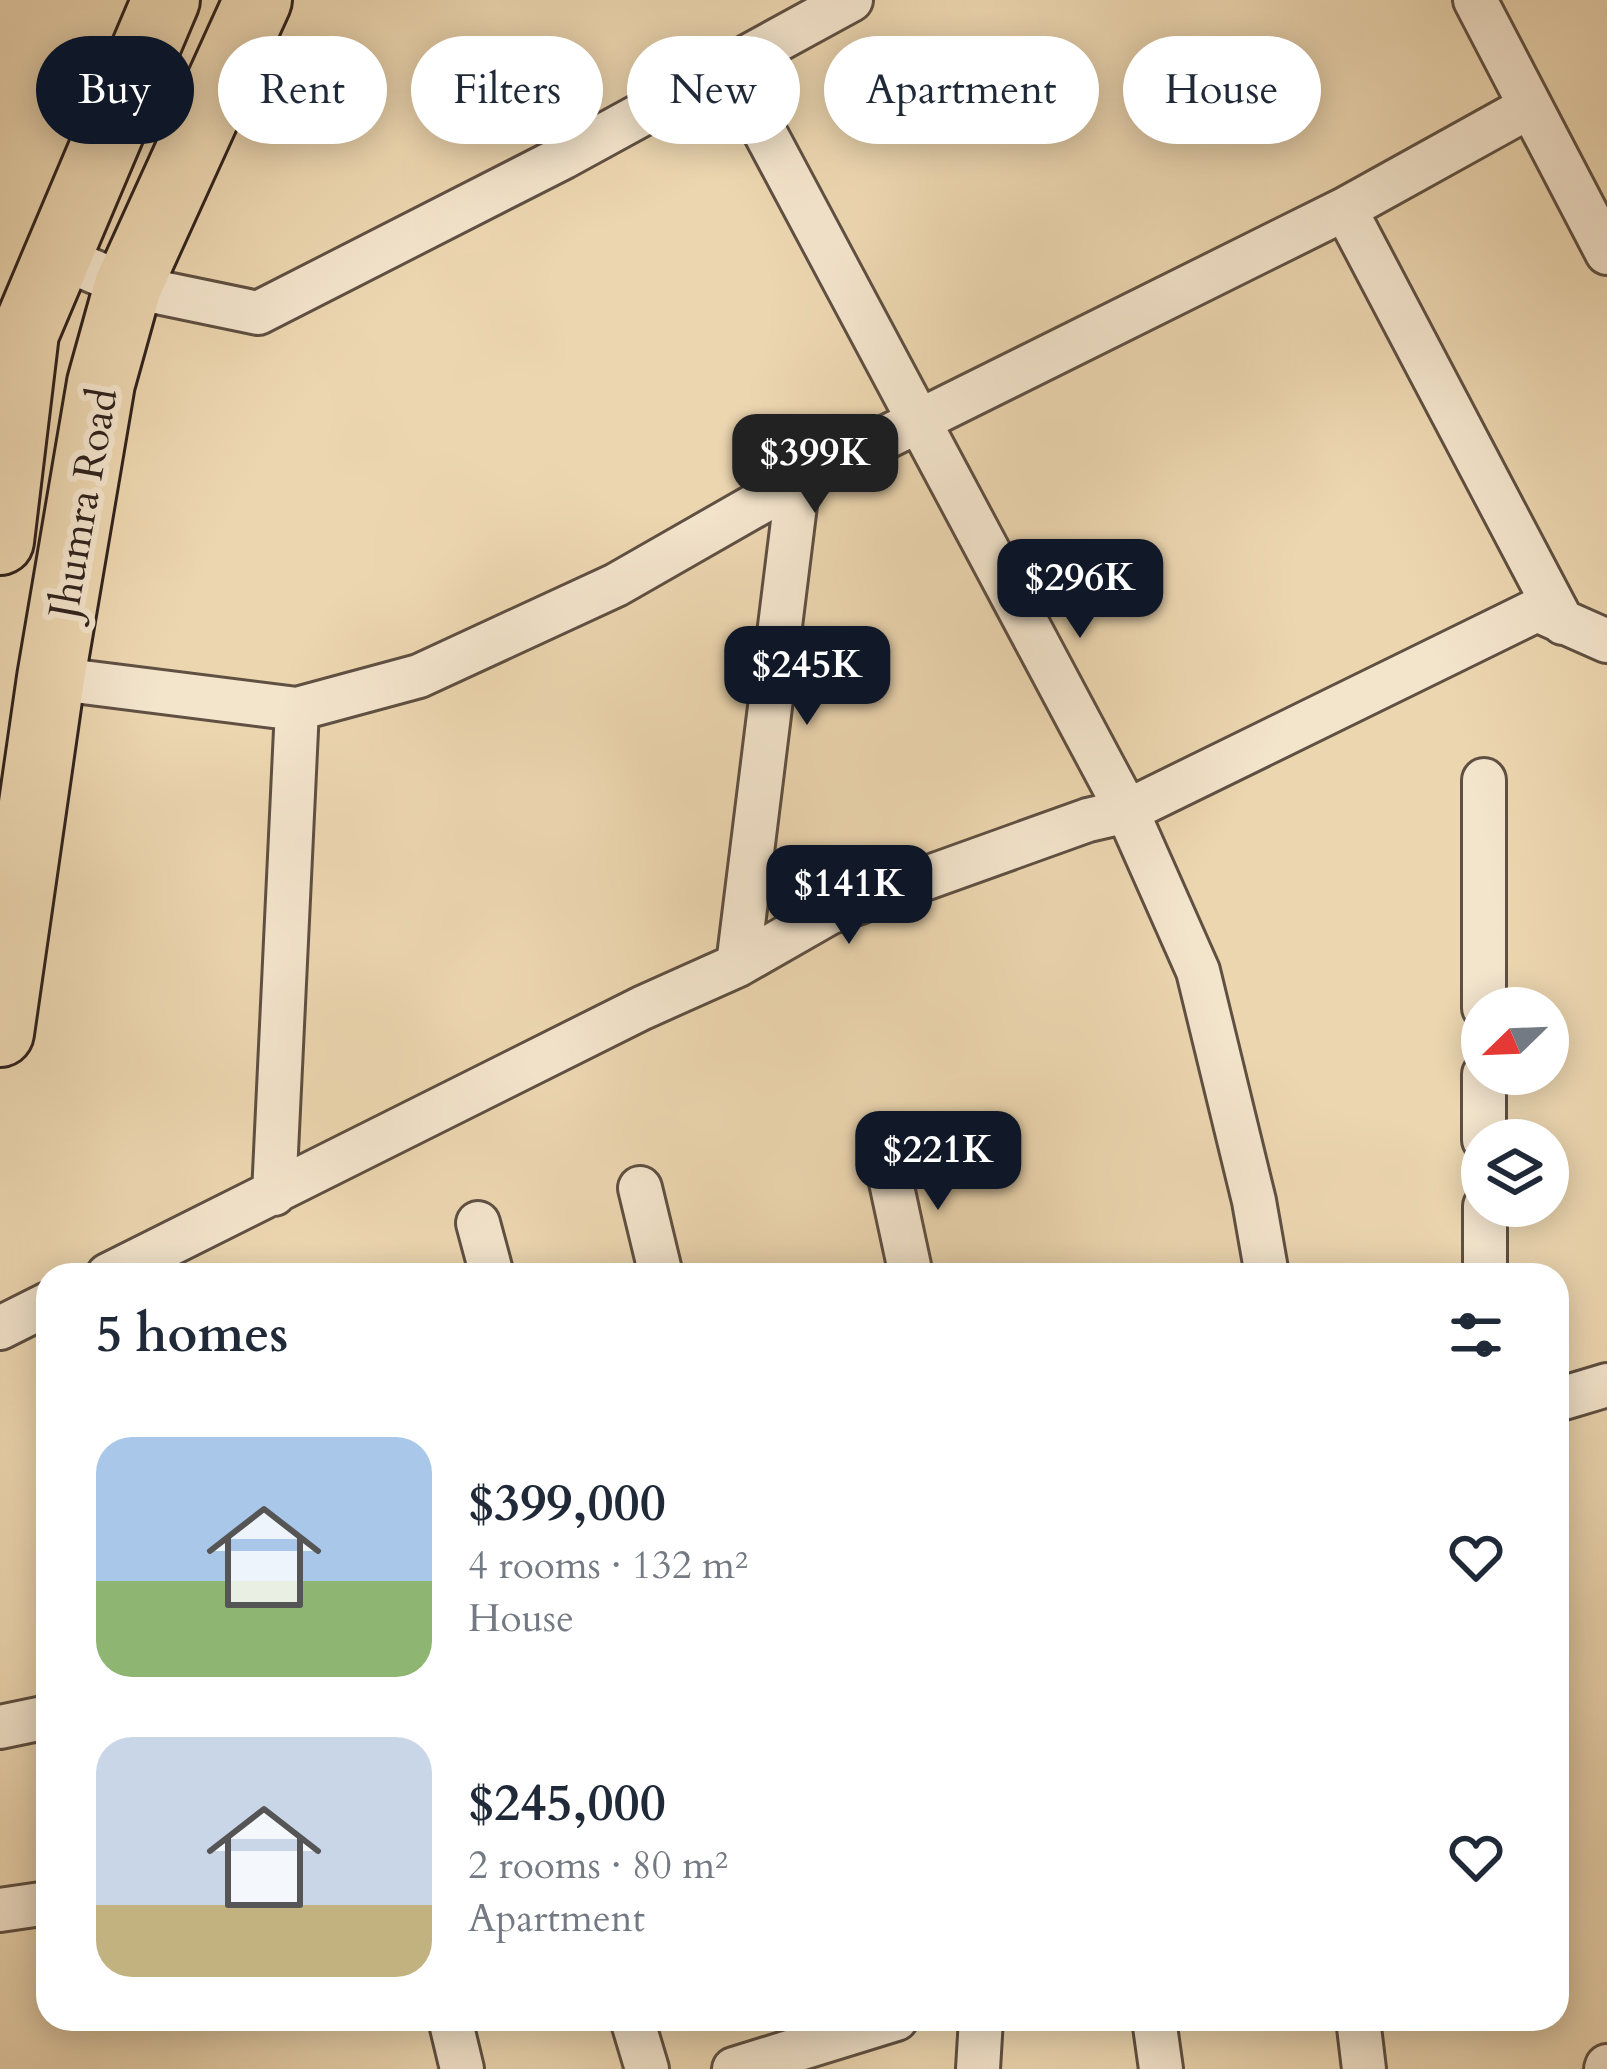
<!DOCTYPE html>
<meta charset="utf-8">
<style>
body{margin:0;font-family:Cardo,serif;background:#f6f6f7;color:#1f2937;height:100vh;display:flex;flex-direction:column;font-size:45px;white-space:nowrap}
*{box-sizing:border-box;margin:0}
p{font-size:39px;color:#747a83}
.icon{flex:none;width:66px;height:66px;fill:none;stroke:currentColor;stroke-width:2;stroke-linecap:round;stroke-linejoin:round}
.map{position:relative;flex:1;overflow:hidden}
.panel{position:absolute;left:36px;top:1263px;width:1533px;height:768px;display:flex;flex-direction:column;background:#fff;border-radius:36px;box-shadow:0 6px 30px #0003}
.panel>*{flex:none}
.hud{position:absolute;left:36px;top:36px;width:1536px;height:108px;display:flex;gap:24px}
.needle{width:78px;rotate:247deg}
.tools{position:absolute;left:1461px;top:987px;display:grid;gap:24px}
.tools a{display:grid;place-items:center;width:108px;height:108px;border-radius:50%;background:#fff;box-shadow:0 6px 30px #0003;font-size:60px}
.price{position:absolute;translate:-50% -102px;padding:0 27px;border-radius:24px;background:#111827;color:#fff;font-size:39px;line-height:78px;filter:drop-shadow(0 3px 6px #0008)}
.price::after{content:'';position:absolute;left:50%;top:72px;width:36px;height:27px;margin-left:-18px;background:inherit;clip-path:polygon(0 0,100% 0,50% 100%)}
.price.selected{background:#222;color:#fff}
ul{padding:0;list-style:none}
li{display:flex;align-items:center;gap:36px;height:300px;padding:0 60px}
li span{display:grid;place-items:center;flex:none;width:336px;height:240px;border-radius:36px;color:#555}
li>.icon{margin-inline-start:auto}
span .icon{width:144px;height:144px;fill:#fffc;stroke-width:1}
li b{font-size:51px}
h2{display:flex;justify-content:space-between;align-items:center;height:144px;padding:0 60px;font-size:51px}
.chip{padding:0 42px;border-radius:54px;background:#fff;box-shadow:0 6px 30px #0003;font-size:42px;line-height:108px}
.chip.selected{background:#111827;color:#fff}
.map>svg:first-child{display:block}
</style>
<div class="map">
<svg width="1607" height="2069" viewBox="0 0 1607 2069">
<rect width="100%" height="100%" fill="#ecd6b0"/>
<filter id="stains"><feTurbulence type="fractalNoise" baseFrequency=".00167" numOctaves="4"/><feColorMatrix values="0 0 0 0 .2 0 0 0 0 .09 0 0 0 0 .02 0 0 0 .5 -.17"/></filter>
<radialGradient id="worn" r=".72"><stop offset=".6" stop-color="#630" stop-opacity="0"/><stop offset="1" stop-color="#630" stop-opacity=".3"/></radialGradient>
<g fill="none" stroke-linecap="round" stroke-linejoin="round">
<defs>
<path id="minor" d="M 1475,0 L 1607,253
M 730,67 L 1127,811 L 1198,971 L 1254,1201 L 1267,1275
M 1345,209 L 1563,623
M 57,256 L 128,286 L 258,313 L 564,157 L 851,0
M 51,678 L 297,709 L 419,676 L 616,585 L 798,481 L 1345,209 L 1529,107
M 1484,780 L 1484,1008
M 738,965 L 798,481
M 1484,1074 L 1484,1140
M 888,1168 L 911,1275
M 640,1188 L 661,1275
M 274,1194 L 297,709
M 1485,1206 L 1485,1275
M 478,1223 L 492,1275
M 108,1275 L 642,1008 L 738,965 L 829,913 L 1088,820 L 1127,811 L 1537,610 L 1607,641
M 0,1328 L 48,1304
M 1557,1400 L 1607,1385
M 0,1727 L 48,1717
M 0,1910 L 48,1903
M 450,2019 L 462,2069
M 632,2019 L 647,2069
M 1154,2019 L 1161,2069
M 1358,2019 L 1364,2069
M 734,2069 L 896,2019
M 978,2069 L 981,2019
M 1606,2069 L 1607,2066"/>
<path id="primary" d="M 0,541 L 25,333 L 166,0
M 0,1033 L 51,678 L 101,383 L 128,286 L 258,0"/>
</defs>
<!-- minor casing -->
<use href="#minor" stroke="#5f5042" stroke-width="48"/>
<!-- primary casing -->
<use href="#primary" stroke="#30231e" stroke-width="72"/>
<!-- minor -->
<use href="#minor" stroke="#f3e4cc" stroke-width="42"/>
<!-- primary -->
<use href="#primary" stroke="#ecd6b0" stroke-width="66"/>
</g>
<g text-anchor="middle" stroke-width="12" stroke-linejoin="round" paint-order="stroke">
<!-- street labels -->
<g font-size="42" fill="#30231e" stroke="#f3e4cc">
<text transform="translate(82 503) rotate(-80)" y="15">Jhumra Road</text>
</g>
</g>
<rect width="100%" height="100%" filter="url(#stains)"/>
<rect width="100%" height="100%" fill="url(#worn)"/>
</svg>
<div class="tools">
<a><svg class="needle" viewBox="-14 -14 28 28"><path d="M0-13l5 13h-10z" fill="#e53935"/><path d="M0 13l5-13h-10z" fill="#747a83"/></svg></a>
<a><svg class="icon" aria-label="layers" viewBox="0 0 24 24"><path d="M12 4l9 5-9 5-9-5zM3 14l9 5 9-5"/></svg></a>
</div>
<b class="price selected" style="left:815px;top:516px">$399K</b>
<b class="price" style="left:1080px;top:641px">$296K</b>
<b class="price" style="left:807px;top:728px">$245K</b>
<b class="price" style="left:849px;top:947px">$141K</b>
<b class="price" style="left:938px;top:1213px">$221K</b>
<div class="hud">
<a class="chip selected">Buy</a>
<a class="chip">Rent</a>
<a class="chip">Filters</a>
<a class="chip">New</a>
<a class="chip">Apartment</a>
<a class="chip">House</a>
</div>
<section class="panel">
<h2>5 homes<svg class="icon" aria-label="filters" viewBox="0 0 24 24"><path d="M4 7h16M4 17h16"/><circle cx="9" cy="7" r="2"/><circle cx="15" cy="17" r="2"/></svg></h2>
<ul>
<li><span style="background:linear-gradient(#a9c7e8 60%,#8fb573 0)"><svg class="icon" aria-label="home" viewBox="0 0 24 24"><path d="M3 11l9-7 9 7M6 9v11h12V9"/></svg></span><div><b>$399,000</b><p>4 rooms · 132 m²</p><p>House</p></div><svg class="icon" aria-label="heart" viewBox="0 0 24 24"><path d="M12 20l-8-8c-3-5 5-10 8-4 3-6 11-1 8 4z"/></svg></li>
<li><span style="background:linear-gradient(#c9d6e8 70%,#c2b280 0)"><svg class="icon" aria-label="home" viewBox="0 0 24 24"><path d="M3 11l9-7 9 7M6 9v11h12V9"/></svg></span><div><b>$245,000</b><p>2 rooms · 80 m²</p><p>Apartment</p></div><svg class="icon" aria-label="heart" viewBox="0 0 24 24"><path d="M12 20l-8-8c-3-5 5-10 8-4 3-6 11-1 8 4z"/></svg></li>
</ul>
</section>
</div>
